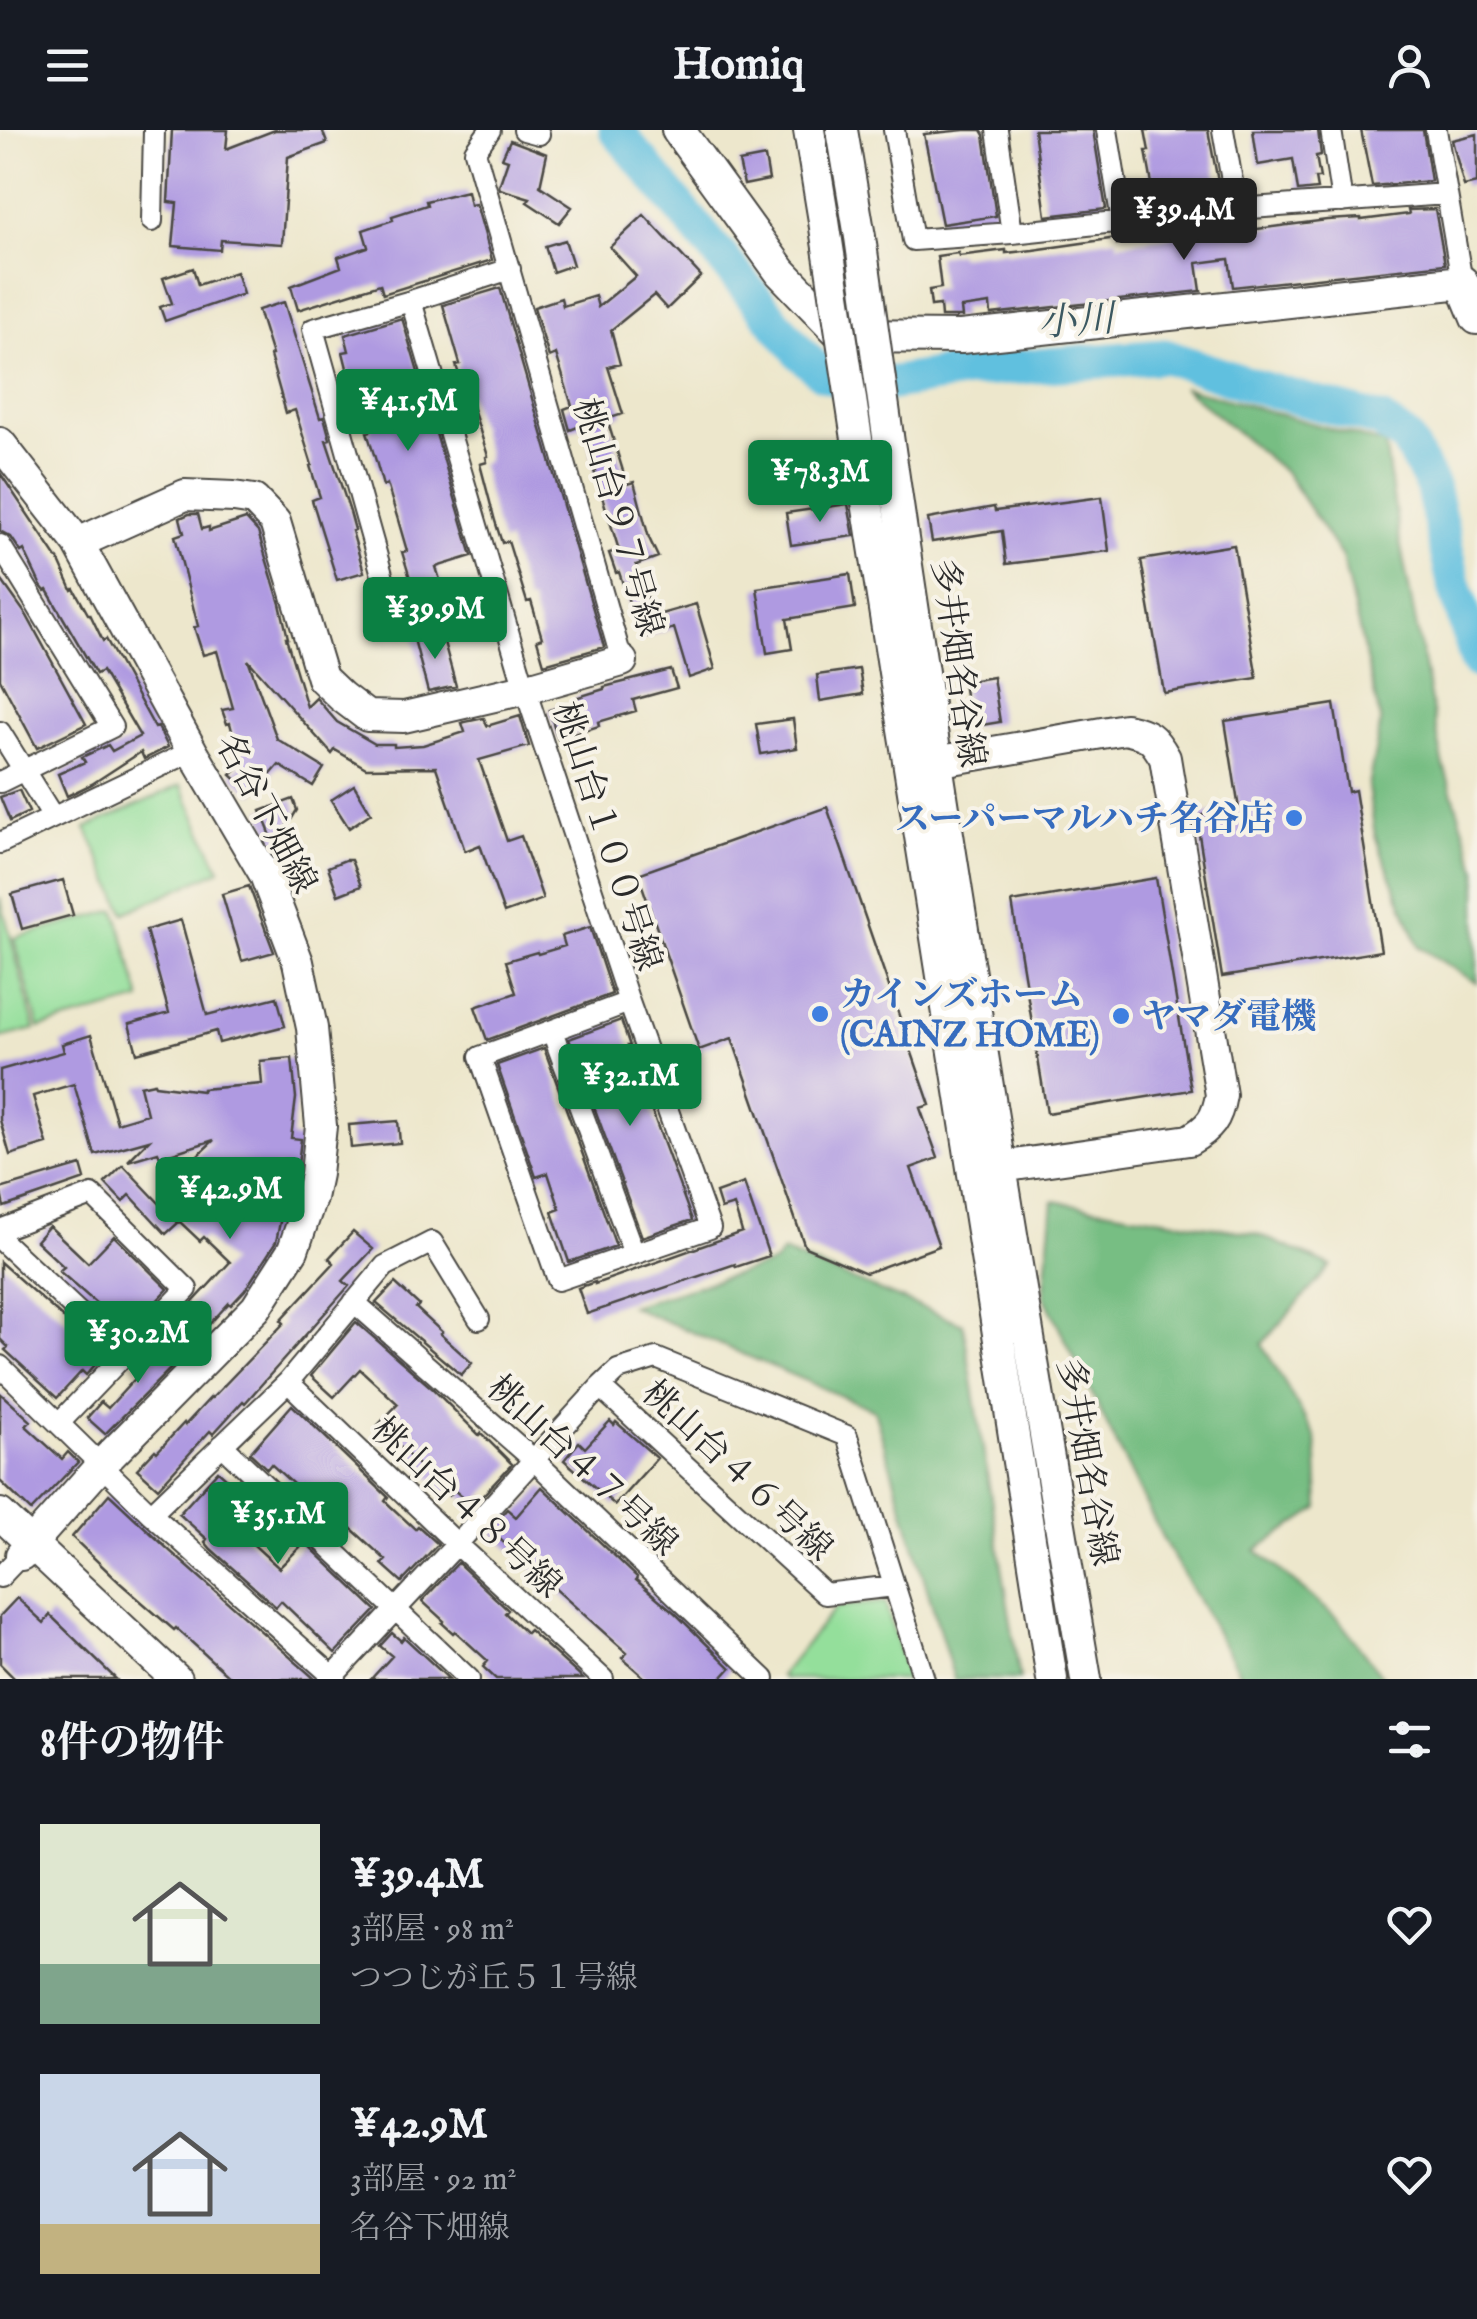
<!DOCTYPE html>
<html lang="ja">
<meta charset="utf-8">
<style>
body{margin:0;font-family:"IM FELL English","Noto Serif JP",serif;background:#242831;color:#f1f3f6;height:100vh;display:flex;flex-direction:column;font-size:38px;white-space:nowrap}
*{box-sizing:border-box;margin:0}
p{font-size:32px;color:#9ea1a6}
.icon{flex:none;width:55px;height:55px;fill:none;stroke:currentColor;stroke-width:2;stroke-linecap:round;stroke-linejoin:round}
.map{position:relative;height:1549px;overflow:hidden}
.details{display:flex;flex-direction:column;background:#171b24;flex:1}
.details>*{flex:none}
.price{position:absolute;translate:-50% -85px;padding:0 22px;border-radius:10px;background:#0b8043;color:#fff;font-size:32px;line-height:65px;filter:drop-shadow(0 2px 5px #0008)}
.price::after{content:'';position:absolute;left:50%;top:60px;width:30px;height:22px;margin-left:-15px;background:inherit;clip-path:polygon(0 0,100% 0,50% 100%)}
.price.current{background:#222;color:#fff}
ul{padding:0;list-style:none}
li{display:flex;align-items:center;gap:30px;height:250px;padding:0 40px}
li span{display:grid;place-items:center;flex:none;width:280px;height:200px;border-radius:0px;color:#555}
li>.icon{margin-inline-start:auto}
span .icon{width:120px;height:120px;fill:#fffc;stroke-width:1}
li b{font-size:42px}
h2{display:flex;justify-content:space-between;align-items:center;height:120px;padding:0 40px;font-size:42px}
header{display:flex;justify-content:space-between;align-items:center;height:130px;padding:0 40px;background:#171b24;font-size:45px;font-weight:700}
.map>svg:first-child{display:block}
</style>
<header><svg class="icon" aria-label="menu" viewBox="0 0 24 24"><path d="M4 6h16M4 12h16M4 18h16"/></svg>Homiq<svg class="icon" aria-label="person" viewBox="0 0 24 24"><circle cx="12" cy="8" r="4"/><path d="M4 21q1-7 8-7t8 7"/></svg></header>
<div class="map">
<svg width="1477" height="1549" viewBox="0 0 1477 1549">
<rect width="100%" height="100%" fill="#f7f3e8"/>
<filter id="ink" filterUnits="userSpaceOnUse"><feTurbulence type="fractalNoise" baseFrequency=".01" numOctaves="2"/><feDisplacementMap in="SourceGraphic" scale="20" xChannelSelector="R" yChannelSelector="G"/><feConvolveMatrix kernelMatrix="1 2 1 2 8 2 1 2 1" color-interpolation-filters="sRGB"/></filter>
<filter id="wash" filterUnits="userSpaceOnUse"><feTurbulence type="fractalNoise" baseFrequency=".0048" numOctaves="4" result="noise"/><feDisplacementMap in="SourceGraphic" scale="40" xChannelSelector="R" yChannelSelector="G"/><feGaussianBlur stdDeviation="2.25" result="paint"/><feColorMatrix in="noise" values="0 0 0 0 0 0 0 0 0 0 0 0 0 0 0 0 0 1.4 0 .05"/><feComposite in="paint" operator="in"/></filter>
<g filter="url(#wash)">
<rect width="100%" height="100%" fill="#ede7cc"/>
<!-- green -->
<path fill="#94df9b" stroke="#608563" stroke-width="2.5" d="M 181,655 L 220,740 L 125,783 L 86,698 Z
M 0,767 L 35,899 L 0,908 Z
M 116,780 L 141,870 L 39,898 L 14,808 Z
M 885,1472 L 908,1549 L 784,1549 L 780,1546 L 836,1477 Z"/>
<!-- forest -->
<path fill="#77be83" stroke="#517457" stroke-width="2.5" d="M 1183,257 L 1385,314 L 1399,407 L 1443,633 L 1477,740 L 1477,853 L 1419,817 L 1375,706 L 1368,656 L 1381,592 L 1342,427 L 1286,343 Z
M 1053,1071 L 1257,1104 L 1331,1136 L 1262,1214 L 1316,1308 L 1319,1378 L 1256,1420 L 1339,1490 L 1384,1549 L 1243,1549 L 1163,1409 L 1044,1166 Z
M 783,1122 L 963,1194 L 1020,1549 L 954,1549 L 874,1280 L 630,1176 L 774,1133 Z"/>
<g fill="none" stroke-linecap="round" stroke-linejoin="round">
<!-- river -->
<path stroke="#61c0df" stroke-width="35" d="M 616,0 L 802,225 L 822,243 L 842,251 L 862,255 L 887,254 L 967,241 L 1165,226 L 1254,256 L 1381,291 L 1407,310 L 1432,356 L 1454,453 L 1477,531"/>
</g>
<g id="blocks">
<!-- building -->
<path fill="#af9ae1" d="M 172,0 L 228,0 L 226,19 L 275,0 L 322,0 L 327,13 L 288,27 L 282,114 L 221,110 L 220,120 L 173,116 L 177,73 L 168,72 Z
M 964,0 L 981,0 L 984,5 L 996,86 L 942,94 L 924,4 Z
M 1034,0 L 1093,0 L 1106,79 L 1046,86 Z
M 1145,0 L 1208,0 L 1221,67 L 1167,73 L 1167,69 L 1155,71 L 1146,21 L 1149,21 Z
M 1253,0 L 1318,0 L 1321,25 L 1316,26 L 1320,48 L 1315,48 L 1317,59 L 1298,61 L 1293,29 L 1258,35 Z
M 1361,0 L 1423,0 L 1431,51 L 1372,56 Z
M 1477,4 L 1477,53 L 1464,56 L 1452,10 Z
M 510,10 L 547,24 L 540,56 L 572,77 L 559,93 L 527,72 L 530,68 L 500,59 L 499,56 L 508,30 L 502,28 Z
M 765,27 L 769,50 L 744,55 L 739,32 Z
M 467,61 L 470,75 L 476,74 L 492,130 L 383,164 L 380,154 L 298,180 L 291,156 L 341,137 L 338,127 L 368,117 L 363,100 L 393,90 L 392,86 L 427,75 L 426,71 Z
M 1435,79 L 1445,134 L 1233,157 L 1229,129 L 1197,133 L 1201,161 L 991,184 L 990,174 L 961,178 L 962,187 L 941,187 L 940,175 L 931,176 L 929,160 L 941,158 L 937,126 L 958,123 L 959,126 L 1006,120 L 1006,123 L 1033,120 L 1117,108 L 1117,114 L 1173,106 L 1172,100 L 1228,94 L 1229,101 L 1249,100 L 1327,90 L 1361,88 L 1361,90 L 1409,84 L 1408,80 Z
M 644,85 L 701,146 L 667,179 L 654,165 L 611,200 L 620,234 L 608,237 L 623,284 L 607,289 L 627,354 L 634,352 L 649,408 L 658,427 L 636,435 L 654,486 L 696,474 L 715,539 L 689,548 L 674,498 L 643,508 L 634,487 L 619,442 L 616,443 L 609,423 L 619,420 L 594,341 L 596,341 L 591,324 L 592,323 L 583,295 L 570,300 L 564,279 L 572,276 L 556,224 L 549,227 L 534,177 L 561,168 L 563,176 L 595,166 L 598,177 L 636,146 L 610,117 Z
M 565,110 L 573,135 L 553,142 L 545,116 Z
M 193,138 L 198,155 L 236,142 L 243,164 L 165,191 L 160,177 L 172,173 L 163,148 Z
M 500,158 L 604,517 L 544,534 L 537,510 L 542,508 L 531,471 L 527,472 L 508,411 L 502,413 L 495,391 L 480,334 L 487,332 L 486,327 L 488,326 L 468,263 L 465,264 L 456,235 L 460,234 L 443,175 Z
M 284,172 L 320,288 L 324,287 L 330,309 L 326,310 L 350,382 L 355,400 L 352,401 L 364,442 L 337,450 L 312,370 L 320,367 L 310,336 L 312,335 L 295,280 L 286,283 L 270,226 L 272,225 L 258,180 Z
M 402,188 L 472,426 L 436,437 L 446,469 L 419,477 L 402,422 L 407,421 L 398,390 L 387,354 L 383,356 L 376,331 L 367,302 L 371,301 L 360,264 L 354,266 L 343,222 L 349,221 L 345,205 Z
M 0,343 L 59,431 L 72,460 L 74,459 L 88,484 L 90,484 L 103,511 L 106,509 L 155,598 L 158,597 L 168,617 L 144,629 L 141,622 L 92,654 L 67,666 L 58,644 L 85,632 L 82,627 L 108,615 L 112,621 L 140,606 L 102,541 L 96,544 L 47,460 L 45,461 L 41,456 L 24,420 L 21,422 L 11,407 L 0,401 Z
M 1102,367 L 1109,421 L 1006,434 L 1002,401 L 932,412 L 928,389 L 994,377 L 995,381 Z
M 848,374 L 854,406 L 791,415 L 786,383 Z
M 189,384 L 198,384 L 202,399 L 209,397 L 209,401 L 246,389 L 258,402 L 280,474 L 288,508 L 286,508 L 307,577 L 316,568 L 337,592 L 375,614 L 394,614 L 394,617 L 423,615 L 465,602 L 462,593 L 465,592 L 484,588 L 487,596 L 520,586 L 529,616 L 479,630 L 507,711 L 521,706 L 543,769 L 504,783 L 480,715 L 465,721 L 436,637 L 366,638 L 335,620 L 332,624 L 248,530 L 277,609 L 324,638 L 313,656 L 279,635 L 253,665 L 231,645 L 241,635 L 230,593 L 227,594 L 222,580 L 233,578 L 217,521 L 203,525 L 194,497 L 198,496 L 175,406 L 184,403 L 180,388 Z
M 1234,415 L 1257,548 L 1164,563 L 1141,430 Z
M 850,444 L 855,478 L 787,489 L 792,519 L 767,523 L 757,458 Z
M 0,448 L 27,486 L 86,594 L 37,618 L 0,549 Z
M 441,501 L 456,556 L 428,562 L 414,509 Z
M 859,539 L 863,564 L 820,571 L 817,545 Z
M 671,540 L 677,558 L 633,570 L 636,581 L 598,592 L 599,596 L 558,609 L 549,580 L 576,572 L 575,568 L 604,559 L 604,557 Z
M 993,547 L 1000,592 L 970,597 L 963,552 Z
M 1334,574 L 1348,662 L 1355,660 L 1381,821 L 1222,847 L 1196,686 L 1239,679 L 1225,591 Z
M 793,589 L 797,618 L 761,624 L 756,594 Z
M 354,655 L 371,683 L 349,698 L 331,670 Z
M 19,660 L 29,682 L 10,691 L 0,667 Z
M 293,669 L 297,680 L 275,716 L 261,681 Z
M 827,677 L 930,975 L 920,978 L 938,1028 L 911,1038 L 939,1116 L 866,1143 L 805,1117 L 732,908 L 699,920 L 638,744 Z
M 345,730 L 351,730 L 361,756 L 338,765 L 328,737 Z
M 1156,748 L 1191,960 L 1047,983 L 1012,772 Z
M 63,750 L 73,785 L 22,799 L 12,764 Z
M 249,756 L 274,822 L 242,831 L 222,764 Z
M 181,790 L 207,885 L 277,867 L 285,896 L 219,913 L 216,901 L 137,923 L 129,894 L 169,883 L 146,800 Z
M 590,797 L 612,864 L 487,910 L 475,877 L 516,863 L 506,831 L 537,822 L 538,824 L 565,816 L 562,806 Z
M 621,890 L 630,916 L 628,916 L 692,1090 L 642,1107 L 569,909 Z
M 91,905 L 117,993 L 147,984 L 140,956 L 154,953 L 155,955 L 202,961 L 202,959 L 262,954 L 260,931 L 292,928 L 296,968 L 291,1008 L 301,1009 L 297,1043 L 283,1045 L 280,1037 L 236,1049 L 185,1054 L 184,1038 L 214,1010 L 160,1027 L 158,1022 L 128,1031 L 149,1010 L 95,1025 L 74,954 L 33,966 L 47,1014 L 10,1025 L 0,990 L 0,940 L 64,922 L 62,914 Z
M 544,918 L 616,1116 L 569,1132 L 552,1082 L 560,1079 L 548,1043 L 536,1047 L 497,935 Z
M 398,991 L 400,1013 L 351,1018 L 349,995 Z
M 81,1035 L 85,1049 L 4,1077 L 0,1059 Z
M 123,1035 L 178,1093 L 166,1104 L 130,1065 L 123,1072 L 105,1053 Z
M 744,1053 L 769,1126 L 736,1137 L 735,1134 L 587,1184 L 578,1158 L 595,1152 L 595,1154 L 742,1102 L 734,1075 L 721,1079 L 716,1063 Z
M 185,1056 L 284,1072 L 276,1112 L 245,1160 L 231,1175 L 229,1173 L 204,1200 L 185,1181 L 230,1132 L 204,1107 L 200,1111 L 180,1092 Z
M 49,1096 L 88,1133 L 114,1106 L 168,1159 L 128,1201 L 59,1141 L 64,1137 L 36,1111 Z
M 353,1102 L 373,1119 L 343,1151 L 349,1156 L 245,1273 L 243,1271 L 213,1304 L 210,1301 L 158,1358 L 137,1339 L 155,1320 L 157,1322 L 184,1293 L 185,1295 L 211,1267 L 212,1268 L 284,1193 L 281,1190 L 334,1133 L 329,1128 Z
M 0,1132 L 70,1194 L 68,1196 L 102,1227 L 86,1245 L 82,1241 L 57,1268 L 5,1220 L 8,1217 L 0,1209 Z
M 395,1153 L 419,1175 L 416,1178 L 442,1202 L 440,1204 L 472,1233 L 461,1245 L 376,1173 Z
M 356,1192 L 433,1259 L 479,1305 L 481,1303 L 512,1334 L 473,1376 L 454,1360 L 449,1366 L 378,1295 L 398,1274 L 360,1239 L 334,1267 L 311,1246 Z
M 169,1207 L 186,1223 L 105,1304 L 87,1288 L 101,1272 L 108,1278 L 153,1229 L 150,1226 Z
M 0,1263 L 31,1291 L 26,1296 L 62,1329 L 68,1322 L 78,1332 L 31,1381 L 0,1351 Z
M 292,1275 L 388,1367 L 385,1371 L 415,1399 L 418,1396 L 438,1414 L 402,1452 L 382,1434 L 386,1430 L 352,1399 L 342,1409 L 326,1394 L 331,1388 L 271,1334 L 267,1339 L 250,1323 Z
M 610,1291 L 614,1295 L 616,1292 L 657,1328 L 615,1375 L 564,1330 L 579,1312 L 585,1318 Z
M 218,1341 L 240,1360 L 232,1368 L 258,1393 L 245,1407 L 279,1438 L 305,1412 L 376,1480 L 335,1523 L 281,1471 L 276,1477 L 211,1419 L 205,1412 L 207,1409 L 179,1384 Z
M 542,1357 L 637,1447 L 636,1450 L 675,1483 L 731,1538 L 721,1549 L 646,1549 L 622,1528 L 627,1523 L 493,1403 L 497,1399 L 493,1395 L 507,1379 L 516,1387 Z
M 109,1364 L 170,1421 L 315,1549 L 232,1549 L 176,1498 L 174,1500 L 120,1453 L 72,1407 Z
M 458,1433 L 508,1480 L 505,1483 L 526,1503 L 529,1500 L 583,1549 L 496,1549 L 483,1537 L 488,1531 L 455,1501 L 453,1503 L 442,1493 L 444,1491 L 422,1471 Z
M 17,1468 L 44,1493 L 50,1485 L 116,1549 L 15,1549 L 0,1534 L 0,1486 Z
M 392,1503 L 401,1511 L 404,1507 L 449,1549 L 371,1549 L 392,1526 L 380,1516 Z"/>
</g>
</g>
<g filter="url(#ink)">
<use href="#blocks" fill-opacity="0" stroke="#484743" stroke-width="2.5"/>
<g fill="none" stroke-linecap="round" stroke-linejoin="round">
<defs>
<path id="street" d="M 490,0 L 475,21 L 622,531
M 524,0 L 539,4
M 894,0 L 913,110 L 1012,103 L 1237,79 L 1446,64
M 997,0 L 1012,103
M 1107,0 L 1122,91
M 1223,0 L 1237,79
M 1331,0 L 1342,72
M 1436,0 L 1462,152
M 152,91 L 154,0
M 510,139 L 411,171 L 525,559 L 629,872
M 411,171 L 313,199 L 397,498 L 497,469
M 0,415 L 112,597 L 0,652
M 0,602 L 53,687
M 0,713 L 192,621
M 629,872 L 710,1098 L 558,1150 L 480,927 Z
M 552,901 L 634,1124
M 0,1100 L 92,1065 L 187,1159 L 60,1292
M 0,1109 L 124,1225
M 354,1172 L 534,1330 L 764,1549
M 0,1236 L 151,1384 L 336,1549
M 288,1252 L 457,1414 L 603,1549
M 600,1257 L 825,1464 L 894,1456
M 222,1315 L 469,1549
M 151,1384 L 288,1252 L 385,1136 L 432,1112 L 479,1189
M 0,1447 L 21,1425
M 333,1546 L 457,1414 L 600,1257 L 618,1240 L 656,1228 L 847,1306 L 924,1549"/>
<path id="secondary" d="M 809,0 L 824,91
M 842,0 L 860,107
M 888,306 C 948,722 1016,1135 1086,1549
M 857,309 C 924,722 986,1136 1052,1549
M 0,313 L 78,413 L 192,621 L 265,745 L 298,832 L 312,898 L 321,996 L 316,1044 L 311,1068 L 293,1120 L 256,1178 L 102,1334 L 21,1425
M 78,413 L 185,365 L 234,367 L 254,370 L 275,392 L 322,548 L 342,567 L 367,586 L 404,587 L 525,559 L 622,531
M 918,635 L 1125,599 C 1149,604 1153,607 1165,628 L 1221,965 C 1217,989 1210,998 1189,1010 L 1000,1037
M 0,1384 L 176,1549"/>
<path id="primary" d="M 678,0 L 781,142 L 843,206 L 961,207 L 1462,152 L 1477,188"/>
</defs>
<!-- street casing -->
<use href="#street" stroke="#484743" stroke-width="24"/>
<!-- secondary casing -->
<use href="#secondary" stroke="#484743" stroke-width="34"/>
<!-- primary casing -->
<use href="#primary" stroke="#484743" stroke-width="36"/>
<!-- street -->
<use href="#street" stroke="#fff" stroke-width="20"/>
<!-- secondary -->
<use href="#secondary" stroke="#fff" stroke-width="30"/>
<!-- primary -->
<use href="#primary" stroke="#fff" stroke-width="32"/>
<defs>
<path id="secondary-bridge" d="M 824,91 L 857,309
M 860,107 L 888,306"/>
</defs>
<!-- secondary-bridge casing -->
<use href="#secondary-bridge" stroke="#484743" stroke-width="34" stroke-linecap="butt"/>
<!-- secondary-bridge -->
<use href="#secondary-bridge" stroke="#fff" stroke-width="30"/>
</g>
</g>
<!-- markers -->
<g fill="#3f7fe0" stroke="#f7f3e8" stroke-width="4">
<circle cx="1294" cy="688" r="10"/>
<circle cx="820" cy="884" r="10"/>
<circle cx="1121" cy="886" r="10"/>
</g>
<g text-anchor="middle" stroke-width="8" stroke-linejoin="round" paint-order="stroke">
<!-- street labels -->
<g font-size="35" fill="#2b2b2b" stroke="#f7f3e8">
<text transform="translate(619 387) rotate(74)" y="12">桃山台９７号線</text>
<text transform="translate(959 533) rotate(82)" y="12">多井畑名谷線</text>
<text transform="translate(267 683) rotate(62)" y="12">名谷下畑線</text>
<text transform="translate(608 706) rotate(72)" y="12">桃山台１００号線</text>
<text transform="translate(1088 1332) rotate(80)" y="12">多井畑名谷線</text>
<text transform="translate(583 1335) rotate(43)" y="12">桃山台４７号線</text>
<text transform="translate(738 1340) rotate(43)" y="12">桃山台４６号線</text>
<text transform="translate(467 1377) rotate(43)" y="12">桃山台４８号線</text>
</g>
<!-- shop labels -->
<g font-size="35" font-weight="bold" fill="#366cbe" stroke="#f7f3e8" text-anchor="start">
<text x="1274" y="700" text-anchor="end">スーパーマルハチ名谷店</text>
<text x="840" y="876">カインズホーム<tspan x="840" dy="40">(CAINZ HOME)</tspan></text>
<text x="1141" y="898">ヤマダ電機</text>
</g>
<!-- water labels -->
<g font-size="38" font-style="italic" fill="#3b5861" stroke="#f7f3e8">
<text transform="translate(1076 190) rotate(-4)" y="13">小川</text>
</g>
</g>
</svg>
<b class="price current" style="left:1184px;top:133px">¥39.4M</b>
<b class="price" style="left:408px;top:324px">¥41.5M</b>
<b class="price" style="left:820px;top:395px">¥78.3M</b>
<b class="price" style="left:435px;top:532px">¥39.9M</b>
<b class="price" style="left:630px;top:999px">¥32.1M</b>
<b class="price" style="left:230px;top:1112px">¥42.9M</b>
<b class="price" style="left:138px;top:1256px">¥30.2M</b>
<b class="price" style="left:278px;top:1437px">¥35.1M</b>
</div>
<section class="details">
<h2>8件の物件<svg class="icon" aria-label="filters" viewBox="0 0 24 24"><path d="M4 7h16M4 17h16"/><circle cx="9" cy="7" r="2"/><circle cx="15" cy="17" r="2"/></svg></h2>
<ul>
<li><span style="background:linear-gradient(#dfe7d0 70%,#7fa58c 0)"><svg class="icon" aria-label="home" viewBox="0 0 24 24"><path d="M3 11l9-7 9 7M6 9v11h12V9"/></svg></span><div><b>¥39.4M</b><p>3部屋 · 98 m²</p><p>つつじが丘５１号線</p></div><svg class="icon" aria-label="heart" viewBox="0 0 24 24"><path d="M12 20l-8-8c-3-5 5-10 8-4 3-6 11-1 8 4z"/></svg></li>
<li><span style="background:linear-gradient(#c9d6e8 75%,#c2b280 0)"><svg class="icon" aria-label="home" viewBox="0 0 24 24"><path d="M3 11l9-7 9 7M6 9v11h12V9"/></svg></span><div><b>¥42.9M</b><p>3部屋 · 92 m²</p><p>名谷下畑線</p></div><svg class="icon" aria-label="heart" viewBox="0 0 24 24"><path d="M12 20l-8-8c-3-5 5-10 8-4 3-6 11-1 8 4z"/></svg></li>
</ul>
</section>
